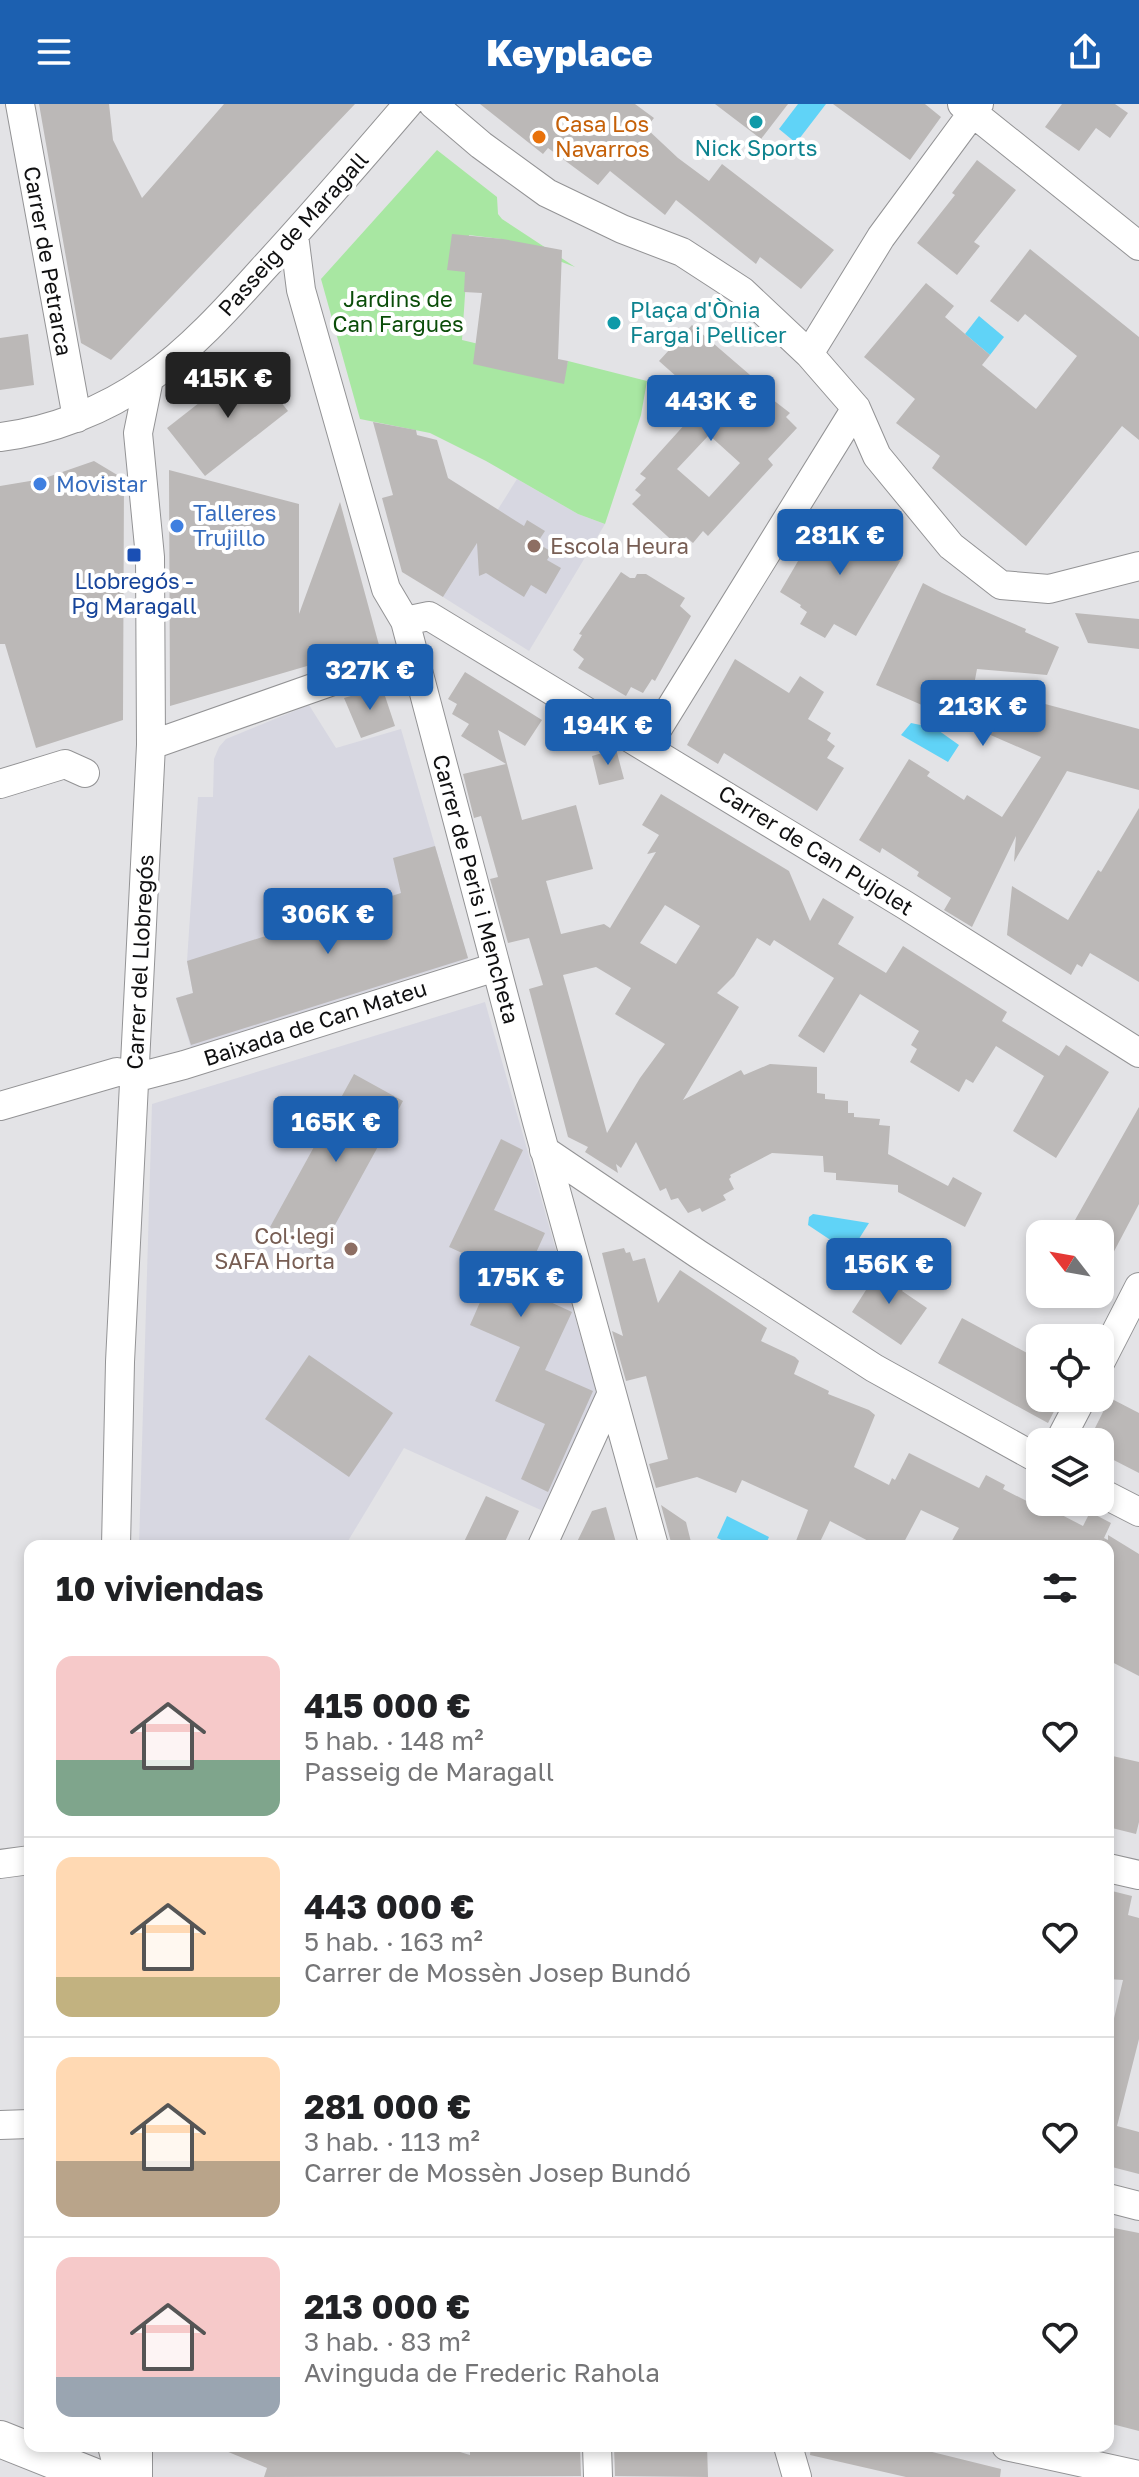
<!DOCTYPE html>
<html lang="es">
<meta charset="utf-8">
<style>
body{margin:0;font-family:"Golos Text",sans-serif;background:#f2f2f2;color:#202124;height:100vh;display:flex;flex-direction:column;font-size:30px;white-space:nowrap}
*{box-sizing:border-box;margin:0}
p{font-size:26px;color:#757577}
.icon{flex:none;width:44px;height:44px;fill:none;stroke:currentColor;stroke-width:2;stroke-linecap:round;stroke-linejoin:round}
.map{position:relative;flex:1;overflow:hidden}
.side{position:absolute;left:24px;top:1436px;width:1090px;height:912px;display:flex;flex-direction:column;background:#fff;border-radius:16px;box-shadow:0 4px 12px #0003}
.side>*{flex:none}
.needle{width:52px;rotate:301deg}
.fabs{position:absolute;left:1026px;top:1116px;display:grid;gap:16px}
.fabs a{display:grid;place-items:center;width:88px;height:88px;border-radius:16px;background:#fff;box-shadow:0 4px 12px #0003;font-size:40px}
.price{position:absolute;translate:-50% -68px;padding:0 18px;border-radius:8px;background:#1c60b0;color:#fff;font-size:26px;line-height:52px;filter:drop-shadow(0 2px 4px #0008)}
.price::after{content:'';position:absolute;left:50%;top:48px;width:24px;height:18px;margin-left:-12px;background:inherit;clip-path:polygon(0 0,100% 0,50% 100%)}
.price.active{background:#222;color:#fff}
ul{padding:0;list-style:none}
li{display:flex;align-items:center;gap:24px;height:200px;padding:0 32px}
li+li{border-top:2px solid #e0e0e0}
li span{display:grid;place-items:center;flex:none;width:224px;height:160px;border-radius:16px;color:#555}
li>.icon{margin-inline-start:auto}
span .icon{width:96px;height:96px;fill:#fffc;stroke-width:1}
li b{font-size:34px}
h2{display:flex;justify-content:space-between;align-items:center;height:96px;padding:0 32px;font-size:34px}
header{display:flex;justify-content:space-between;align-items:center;height:104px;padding:0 32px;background:#1c60b0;color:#fff;font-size:36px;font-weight:800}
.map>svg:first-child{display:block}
</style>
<header><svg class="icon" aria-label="menu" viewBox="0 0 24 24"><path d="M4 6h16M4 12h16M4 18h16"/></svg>Keyplace<svg class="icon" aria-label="share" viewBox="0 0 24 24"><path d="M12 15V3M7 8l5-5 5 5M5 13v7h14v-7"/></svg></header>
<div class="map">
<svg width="1139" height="2373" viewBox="0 0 1139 2373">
<rect width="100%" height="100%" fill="#e3e3e6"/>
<!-- built -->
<path fill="#d7d7e1" d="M 517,375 L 578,410 L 605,420 L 529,547 L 443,493 Z
M 309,601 L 336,644 L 401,625 L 468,855 L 191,944 L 176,894 L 193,889 L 187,857 L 198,693 L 213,693 L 214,655 L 219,643 L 226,635 Z
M 485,898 L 597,1290 L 543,1407 L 404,1344 L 345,1442 L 139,1442 L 152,1000 Z"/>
<!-- green -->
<path fill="#a8e7a2" d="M 437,46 L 497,93 L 498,110 L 502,115 L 575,163 L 501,135 L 469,131 L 462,236 L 567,261 L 568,257 L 647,277 L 641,311 L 605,420 L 578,410 L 486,357 L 430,329 L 360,315 L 321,175 Z"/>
<!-- water -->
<path fill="#60d3f7" d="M 798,0 L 826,0 L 796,39 L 779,25 Z
M 979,212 L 1004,233 L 990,251 L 965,230 Z
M 911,619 L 935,624 L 959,641 L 948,658 L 901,631 Z
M 813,1110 L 869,1119 L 850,1149 L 808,1121 L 809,1113 Z
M 727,1412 L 769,1433 L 765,1442 L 735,1442 L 717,1434 Z"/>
<!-- building -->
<path fill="#bbb8b7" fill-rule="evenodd" d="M 39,0 L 109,0 L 113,36 L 142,94 L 224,0 L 355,0 L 111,256 L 81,239 Z
M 480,0 L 635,0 L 654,14 L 646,24 L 678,54 L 709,77 L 722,60 L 834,146 L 801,185 L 760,153 L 756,160 L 676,96 L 665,111 L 610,67 L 598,81 L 548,44 L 543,50 Z
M 715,0 L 788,0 L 761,35 Z
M 833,0 L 925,0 L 941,13 L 910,56 Z
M 1062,0 L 1115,0 L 1128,9 L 1110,34 L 1096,24 L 1079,47 L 1045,23 Z
M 977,56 L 1016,86 L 974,138 L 980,142 L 957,171 L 917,139 L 955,91 L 952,89 Z
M 452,130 L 503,135 L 562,146 L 558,255 L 568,257 L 564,280 L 473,260 L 482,189 L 464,188 L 465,168 L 447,166 Z
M 1030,145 L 1139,233 L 1139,336 L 1122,322 L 1026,442 L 932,364 L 940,352 L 896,319 L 915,295 L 864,253 L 926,179 L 954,202 L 945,213 L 990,251 L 982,261 L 1036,305 L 1077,252 L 1025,210 L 1018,218 L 990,197 Z
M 692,221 L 771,289 L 768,292 L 790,309 L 786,313 L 797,324 L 768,355 L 773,361 L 708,432 L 703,427 L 693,439 L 686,433 L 678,442 L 632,400 L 641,391 L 635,386 L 646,374 L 640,370 L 705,298 L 659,257 ZM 709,331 L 740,359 L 709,393 L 677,365 Z
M 28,230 L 34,281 L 0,286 L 0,234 Z
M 250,259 L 288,307 L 205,372 L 167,324 Z
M 373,318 L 416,326 L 417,331 L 437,336 L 448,374 L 524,422 L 527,416 L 545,427 L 537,439 L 552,448 L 547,456 L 561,464 L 546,490 L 531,481 L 524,493 L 486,469 L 479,472 L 477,439 L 443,493 L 402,468 L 382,394 L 393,391 Z
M 94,357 L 124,375 L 123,616 L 36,644 L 5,540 L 0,540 L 0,382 L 42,375 Z
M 169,366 L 299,400 L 299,510 L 340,398 L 379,541 L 170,602 Z
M 826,409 L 847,421 L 849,418 L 882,437 L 880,441 L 902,454 L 856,532 L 834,520 L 825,534 L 800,520 L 807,508 L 800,503 L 801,501 L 780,488 Z
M 621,468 L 630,474 L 635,474 L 637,470 L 646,470 L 685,494 L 680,502 L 691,512 L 655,577 L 652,575 L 643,589 L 631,583 L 626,592 L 578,564 L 584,555 L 573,546 L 582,531 L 579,530 Z
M 923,479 L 942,489 L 1026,525 L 1025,528 L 1059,543 L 1047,571 L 977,565 L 974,581 L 1139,625 L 1139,686 L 1067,667 L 1014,758 L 1016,732 L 972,823 L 944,806 L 951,794 L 917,772 L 919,768 L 882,744 L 880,749 L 859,736 L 909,655 L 930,668 L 927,672 L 964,696 L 967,691 L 1002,713 L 1041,653 L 876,581 Z
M 1075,509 L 1139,515 L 1139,545 L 1088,539 Z
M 735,555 L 789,589 L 800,572 L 824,588 L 808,615 L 831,629 L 827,636 L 835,642 L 827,654 L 844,664 L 817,707 L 724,649 L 718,660 L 687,641 Z
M 465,568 L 542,616 L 525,642 L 498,626 L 522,716 L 576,701 L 593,765 L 546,777 L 561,830 L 604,820 L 610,824 L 656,748 L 647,750 L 659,731 L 642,721 L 661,690 L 789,767 L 810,817 L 823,794 L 854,813 L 838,840 L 886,869 L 903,842 L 1007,908 L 1002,917 L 1059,952 L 1066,941 L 1109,968 L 1056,1054 L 1013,1027 L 1044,972 L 996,942 L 973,979 L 966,975 L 959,988 L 910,958 L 917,945 L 911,941 L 919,927 L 860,890 L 824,949 L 798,932 L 834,874 L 774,836 L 770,842 L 757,834 L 734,872 L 717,889 L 739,903 L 683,996 L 741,966 L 744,971 L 770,960 L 817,963 L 817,989 L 825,990 L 825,995 L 848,997 L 848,1009 L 854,1009 L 854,1013 L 880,1015 L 879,1021 L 890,1022 L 888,1050 L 948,1082 L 953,1073 L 982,1089 L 965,1123 L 898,1088 L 898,1081 L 836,1076 L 836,1069 L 824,1068 L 823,1052 L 772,1049 L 730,1071 L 731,1073 L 729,1075 L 734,1085 L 723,1091 L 726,1096 L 702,1108 L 700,1104 L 688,1109 L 678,1094 L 671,1096 L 666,1084 L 660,1087 L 636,1038 L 621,1064 L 616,1060 L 618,1069 L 585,1048 L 588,1043 L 568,1033 L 529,885 L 543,881 L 529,834 L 508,839 L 490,775 L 498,773 L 481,712 L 474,714 L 463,670 L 506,660 L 461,632 L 469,620 L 452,610 L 457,600 L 448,595 ZM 665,801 L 700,822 L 676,860 L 640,839 ZM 596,863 L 631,884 L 615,910 L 665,940 L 640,974 L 607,1029 L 563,871 Z
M 382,583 L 395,622 L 361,634 L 344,594 Z
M 616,645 L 624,675 L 599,681 L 592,652 Z
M 1139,704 L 1139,878 L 1090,849 L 1082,863 L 1077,860 L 1071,871 L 1007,831 L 1012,782 L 1068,816 L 1098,766 L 1101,768 Z
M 435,742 L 468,854 L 191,941 L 176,894 L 193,889 L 187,857 L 401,789 L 393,754 Z
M 354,970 L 403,997 L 319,1150 L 270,1123 Z
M 1139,1003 L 1139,1100 L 1100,1174 L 1100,1130 L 1089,1130 L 1075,1116 Z
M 501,1035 L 523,1046 L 494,1106 L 545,1129 L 520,1184 L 572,1208 L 545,1266 L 593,1287 L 548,1388 L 521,1375 L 545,1320 L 495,1297 L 520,1243 L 470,1221 L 495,1164 L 449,1143 Z
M 624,1144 L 626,1149 L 630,1148 L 633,1157 L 645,1154 L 658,1199 L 680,1166 L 767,1224 L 761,1237 L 795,1253 L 799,1257 L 794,1270 L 829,1287 L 828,1290 L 869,1306 L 875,1311 L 854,1363 L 889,1381 L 892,1374 L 895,1376 L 909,1349 L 979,1384 L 986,1371 L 1005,1381 L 1003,1385 L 1056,1412 L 1058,1409 L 1083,1422 L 1090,1408 L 1111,1419 L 1104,1434 L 1108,1436 L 1108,1431 L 1139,1450 L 1139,1572 L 1108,1556 L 1108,1442 L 949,1442 L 959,1424 L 921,1406 L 902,1442 L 878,1442 L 830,1417 L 818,1442 L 794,1442 L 808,1406 L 742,1376 L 736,1389 L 697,1373 L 656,1384 L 649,1360 L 668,1355 L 646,1272 L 626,1277 L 612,1227 L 623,1232 L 602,1149 Z
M 882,1161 L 908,1178 L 902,1187 L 927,1204 L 901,1241 L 852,1208 Z
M 962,1214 L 1040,1256 L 1040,1294 L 1061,1294 L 1048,1319 L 938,1259 Z
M 309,1251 L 393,1309 L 349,1373 L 265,1315 Z
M 1110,1294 L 1139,1309 L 1139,1369 L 1100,1349 L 1100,1338 L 1088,1338 Z
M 486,1392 L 519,1407 L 503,1442 L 462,1442 Z
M 661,1401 L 686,1418 L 692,1442 L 672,1442 Z
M 606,1403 L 617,1442 L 575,1442 L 592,1407 Z
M 1108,1651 L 1139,1658 L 1139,1718 L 1136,1730 L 1108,1723 Z
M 1108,1786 L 1132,1792 L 1128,1811 L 1139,1814 L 1139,1935 L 1117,2022 L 1139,2028 L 1139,2070 L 1108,2062 L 1108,1940 L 1123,1876 L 1108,1875 Z
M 1114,2124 L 1139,2129 L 1139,2327 L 1108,2319 L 1108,2156 Z
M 214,2342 L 440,2342 L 470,2351 L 470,2342 L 580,2342 L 581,2372 L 264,2373 L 267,2364 Z
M 614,2342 L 707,2342 L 708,2373 L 615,2372 Z
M 811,2342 L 908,2342 L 1001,2365 L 1000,2373 L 906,2373 L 810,2351 Z"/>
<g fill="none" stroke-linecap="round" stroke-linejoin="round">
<defs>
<path id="minor" d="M 20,0 L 77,314
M 433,0 L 481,41 L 547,89 L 622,125 L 682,148 L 742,187 L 809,250 L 856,304 L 877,352 L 951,442 L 1001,481 L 1049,485 L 1139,462
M 962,0 L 1139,142
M 294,131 L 301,186 L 386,485 L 405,517 L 537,1018 L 654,1442
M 809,250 L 881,133 L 979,0
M 0,333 C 51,327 105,306 147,276 C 189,247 228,204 262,166 C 312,112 360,56 408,0
M 405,517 L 429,512 L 905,801 L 1139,949
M 151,641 L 381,560
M 647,642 L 856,304
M 0,680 L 65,660 L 85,669
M 134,974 L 184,961 L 496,863
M 0,1002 L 117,968
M 544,1046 L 698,1150 L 874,1264 L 1040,1356
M 1100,1259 L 1139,1183
M 1059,1338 L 1082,1294
M 1100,1388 L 1139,1408
M 116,1442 L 120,1258 L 151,641 L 150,453 L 138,329 L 149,275
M 542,1442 L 611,1291
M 0,1760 L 30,1756
M 1108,1764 L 1139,1771
M 0,2021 L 30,2020
M 1108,2094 L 1139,2102
M 112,2342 L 118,2365 L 124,2373
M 597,2342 L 598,2373
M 788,2342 L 797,2373
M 1006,2342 L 1139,2371
M 138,2373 L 138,2342"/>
<path id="major" d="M 0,2335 L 95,2373"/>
</defs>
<!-- minor casing -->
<use href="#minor" stroke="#939395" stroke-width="30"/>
<!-- major casing -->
<use href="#major" stroke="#939395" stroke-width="38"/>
<!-- minor -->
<use href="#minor" stroke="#fff" stroke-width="28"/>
<!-- major -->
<use href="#major" stroke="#fff" stroke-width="36"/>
</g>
<!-- markers -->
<g fill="#0f9aa8" stroke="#fff" stroke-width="3">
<circle cx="756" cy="18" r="8"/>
<circle cx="614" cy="219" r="8"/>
</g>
<circle fill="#e8710a" stroke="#fff" stroke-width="3" cx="539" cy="33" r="8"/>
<g fill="#3f7fe0" stroke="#fff" stroke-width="3">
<circle cx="40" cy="380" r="8"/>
<circle cx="177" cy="422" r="8"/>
</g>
<g fill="#8d6e63" stroke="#fff" stroke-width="3">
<circle cx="534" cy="442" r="8"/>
<circle cx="351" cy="1145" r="8"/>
</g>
<rect fill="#1a4fb4" stroke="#fff" stroke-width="3" x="126" y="443" width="16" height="16" rx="4"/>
<g text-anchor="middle" stroke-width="8" stroke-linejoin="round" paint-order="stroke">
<!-- food labels -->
<g font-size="22" fill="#c56008" stroke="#fff" text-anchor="start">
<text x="555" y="28">Casa Los<tspan x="555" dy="25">Navarros</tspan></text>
</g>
<!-- culture labels -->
<g font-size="22" fill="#0d838f" stroke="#fff">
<text x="756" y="52">Nick Sports</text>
<text x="630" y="214" text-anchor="start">Plaça d'Ònia<tspan x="630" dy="25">Farga i Pellicer</tspan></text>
</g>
<!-- street labels -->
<g font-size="22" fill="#101011" stroke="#fff">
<text transform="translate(293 130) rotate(-48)" y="8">Passeig de Maragall</text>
<text transform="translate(48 157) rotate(80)" y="8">Carrer de Petrarca</text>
<text transform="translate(816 746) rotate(32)" y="8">Carrer de Can Pujolet</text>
<text transform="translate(476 785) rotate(75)" y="8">Carrer de Peris i Mencheta</text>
<text transform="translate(140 858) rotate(-87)" y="8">Carrer del Llobregós</text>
<text transform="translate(315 919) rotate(-18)" y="8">Baixada de Can Mateu</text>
</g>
<!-- park labels -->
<g font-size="22" fill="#0b4d09" stroke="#fff">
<text x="398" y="203">Jardins de<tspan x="398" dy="25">Can Fargues</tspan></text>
</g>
<!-- shop labels -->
<g font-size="22" fill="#366cbe" stroke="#fff" text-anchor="start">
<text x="56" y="388">Movistar</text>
<text x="193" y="417">Talleres<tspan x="193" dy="25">Trujillo</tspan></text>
</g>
<!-- education labels -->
<g font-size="22" fill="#785e54" stroke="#fff" text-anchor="start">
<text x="550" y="450">Escola Heura</text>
<text x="335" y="1140" text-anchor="end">Col·legi<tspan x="335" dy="25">SAFA Horta</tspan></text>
</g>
<!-- transit labels -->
<g font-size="22" fill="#164399" stroke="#fff">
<text x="134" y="485">Llobregós -<tspan x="134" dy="25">Pg Maragall</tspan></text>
</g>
</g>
</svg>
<div class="fabs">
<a><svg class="needle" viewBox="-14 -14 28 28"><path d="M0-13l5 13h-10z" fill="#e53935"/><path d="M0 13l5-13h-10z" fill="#757577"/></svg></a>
<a><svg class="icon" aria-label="locate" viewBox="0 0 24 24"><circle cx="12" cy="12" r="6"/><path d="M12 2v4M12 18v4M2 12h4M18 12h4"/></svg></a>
<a><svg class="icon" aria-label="layers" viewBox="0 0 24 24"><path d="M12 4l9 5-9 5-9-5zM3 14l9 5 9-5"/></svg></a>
</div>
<b class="price active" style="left:228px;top:316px">415K €</b>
<b class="price" style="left:711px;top:339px">443K €</b>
<b class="price" style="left:840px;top:473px">281K €</b>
<b class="price" style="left:370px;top:608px">327K €</b>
<b class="price" style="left:983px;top:644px">213K €</b>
<b class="price" style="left:608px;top:663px">194K €</b>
<b class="price" style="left:328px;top:852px">306K €</b>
<b class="price" style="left:336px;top:1060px">165K €</b>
<b class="price" style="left:889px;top:1202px">156K €</b>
<b class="price" style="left:521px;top:1215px">175K €</b>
<section class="side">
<h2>10 viviendas<svg class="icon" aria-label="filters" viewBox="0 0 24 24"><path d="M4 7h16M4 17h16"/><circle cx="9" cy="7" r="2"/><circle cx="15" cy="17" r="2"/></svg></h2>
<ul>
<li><span style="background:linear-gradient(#f6c9c9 65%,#7fa58c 0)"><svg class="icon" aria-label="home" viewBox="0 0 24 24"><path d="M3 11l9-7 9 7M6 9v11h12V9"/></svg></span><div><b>415 000 €</b><p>5 hab. · 148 m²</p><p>Passeig de Maragall</p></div><svg class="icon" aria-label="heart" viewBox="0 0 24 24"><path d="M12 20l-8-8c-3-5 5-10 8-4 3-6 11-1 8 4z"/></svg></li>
<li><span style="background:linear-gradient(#ffd9b3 75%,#c2b280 0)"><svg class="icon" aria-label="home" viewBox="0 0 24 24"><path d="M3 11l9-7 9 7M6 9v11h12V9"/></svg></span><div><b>443 000 €</b><p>5 hab. · 163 m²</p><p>Carrer de Mossèn Josep Bundó</p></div><svg class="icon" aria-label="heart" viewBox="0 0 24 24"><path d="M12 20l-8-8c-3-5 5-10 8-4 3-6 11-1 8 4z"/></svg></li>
<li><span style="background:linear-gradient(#ffd9b3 65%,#b9a48a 0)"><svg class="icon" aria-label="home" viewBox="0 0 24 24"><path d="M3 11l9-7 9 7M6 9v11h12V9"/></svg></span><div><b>281 000 €</b><p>3 hab. · 113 m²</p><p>Carrer de Mossèn Josep Bundó</p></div><svg class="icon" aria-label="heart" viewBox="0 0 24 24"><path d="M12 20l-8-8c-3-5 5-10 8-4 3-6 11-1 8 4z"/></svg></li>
<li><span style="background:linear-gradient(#f6c9c9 75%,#9aa5b1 0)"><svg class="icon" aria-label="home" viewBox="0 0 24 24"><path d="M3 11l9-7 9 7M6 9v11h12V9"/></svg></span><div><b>213 000 €</b><p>3 hab. · 83 m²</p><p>Avinguda de Frederic Rahola</p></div><svg class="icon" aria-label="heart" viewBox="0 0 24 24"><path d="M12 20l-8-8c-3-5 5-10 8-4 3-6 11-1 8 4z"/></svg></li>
</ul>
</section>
</div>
